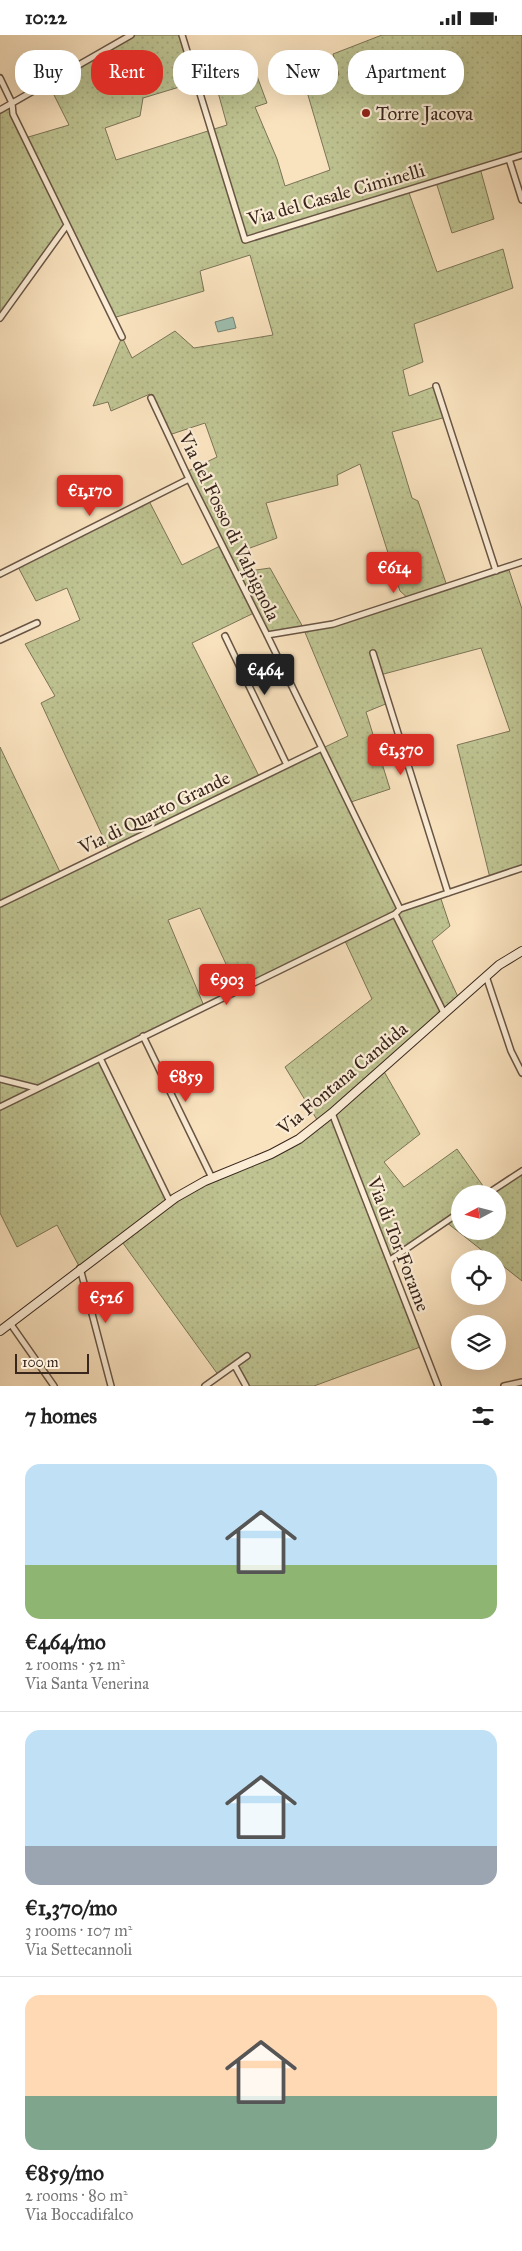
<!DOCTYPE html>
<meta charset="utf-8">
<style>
body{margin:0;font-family:"IM FELL Great Primer",serif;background:#f6f6f6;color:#222;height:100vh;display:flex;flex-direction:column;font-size:19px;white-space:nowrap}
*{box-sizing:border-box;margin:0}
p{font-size:16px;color:#767676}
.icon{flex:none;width:28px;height:28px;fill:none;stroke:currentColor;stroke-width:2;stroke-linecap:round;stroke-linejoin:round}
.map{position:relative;height:1351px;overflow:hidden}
.panel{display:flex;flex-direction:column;background:#fff;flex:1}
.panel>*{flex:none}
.top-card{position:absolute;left:15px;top:15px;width:492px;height:45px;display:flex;gap:10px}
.needle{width:32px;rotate:263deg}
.buttons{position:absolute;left:451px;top:1150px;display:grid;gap:10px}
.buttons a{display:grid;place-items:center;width:55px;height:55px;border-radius:50%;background:#fff;box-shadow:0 5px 20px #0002;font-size:25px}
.scale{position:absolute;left:15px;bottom:12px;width:74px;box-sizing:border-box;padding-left:5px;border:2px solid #39261d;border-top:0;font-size:14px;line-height:18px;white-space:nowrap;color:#39261d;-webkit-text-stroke:4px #fbecd5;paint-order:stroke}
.price{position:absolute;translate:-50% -42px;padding:0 11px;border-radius:5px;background:#d93025;color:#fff;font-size:16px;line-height:32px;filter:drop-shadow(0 1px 2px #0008)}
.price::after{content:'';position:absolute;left:50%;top:30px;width:15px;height:11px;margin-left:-8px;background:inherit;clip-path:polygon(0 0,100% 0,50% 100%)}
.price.on{background:#222;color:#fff}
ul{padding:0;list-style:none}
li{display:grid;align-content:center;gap:10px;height:265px;padding:0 25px}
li+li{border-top:1px solid #e0e0e0}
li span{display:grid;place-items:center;height:155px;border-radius:15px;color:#555}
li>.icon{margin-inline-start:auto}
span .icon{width:90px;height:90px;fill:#fffc;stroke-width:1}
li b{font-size:21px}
h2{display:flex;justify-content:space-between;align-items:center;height:60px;padding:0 25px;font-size:21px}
.tag{padding:0 18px;border-radius:20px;background:#fff;box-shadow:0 5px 20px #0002;font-size:18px;line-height:45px}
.tag.on{background:#d93025;color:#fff}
.status{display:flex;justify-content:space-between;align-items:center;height:35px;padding:0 25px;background:#fff;direction:ltr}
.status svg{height:14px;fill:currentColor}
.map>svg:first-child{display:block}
</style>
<div class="status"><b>10:22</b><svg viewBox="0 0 49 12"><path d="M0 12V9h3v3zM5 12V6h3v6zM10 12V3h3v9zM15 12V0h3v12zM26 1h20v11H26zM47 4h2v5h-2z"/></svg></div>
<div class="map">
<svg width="522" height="1351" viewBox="0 0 522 1351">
<defs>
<pattern id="grass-dots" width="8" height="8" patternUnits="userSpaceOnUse" patternTransform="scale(1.25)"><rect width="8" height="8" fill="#bec391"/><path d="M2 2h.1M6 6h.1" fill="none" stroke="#a4a77d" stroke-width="1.8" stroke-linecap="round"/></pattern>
</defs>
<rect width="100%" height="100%" fill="#f9e2be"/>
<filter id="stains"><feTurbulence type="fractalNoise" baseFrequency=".004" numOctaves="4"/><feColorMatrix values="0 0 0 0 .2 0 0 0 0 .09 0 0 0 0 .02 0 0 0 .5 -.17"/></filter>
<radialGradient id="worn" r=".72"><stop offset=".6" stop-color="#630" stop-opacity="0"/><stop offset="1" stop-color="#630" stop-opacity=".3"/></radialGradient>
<!-- grass -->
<path fill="url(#grass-dots)" stroke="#7c7457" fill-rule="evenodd" d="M 131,0 L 182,0 L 196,47 L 143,63 L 140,81 L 105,93 L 116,125 L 227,90 L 213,39 L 251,25 L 267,68 L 255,72 L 277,124 L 285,151 L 330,135 L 305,50 L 339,40 L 333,19 L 382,0 L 522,0 L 522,120 L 480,133 L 494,184 L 452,198 L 436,147 L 408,155 L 437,237 L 503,214 L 513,253 L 414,289 L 423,327 L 403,335 L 409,361 L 436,351 L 446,382 L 392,397 L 412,463 L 418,466 L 447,551 L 508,532 L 522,574 L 522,833 L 490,843 L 457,710 L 510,696 L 481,613 L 380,640 L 388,668 L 366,677 L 390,754 L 348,768 L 400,874 L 440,861 L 450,891 L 432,906 L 459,964 L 382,1033 L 420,1099 L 384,1127 L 404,1152 L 457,1114 L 488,1158 L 522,1136 L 522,1246 L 498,1227 L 498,1224 L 493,1224 L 446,1187 L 390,1225 L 423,1311 L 314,1351 L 246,1351 L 235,1331 L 219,1341 L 120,1204 L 80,1233 L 57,1190 L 17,1212 L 0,1178 L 0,712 L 61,839 L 109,815 L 41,668 L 55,661 L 25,609 L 80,585 L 67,553 L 36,566 L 17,530 L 148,464 L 182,530 L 222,510 L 186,437 L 217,422 L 205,388 L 169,400 L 150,359 L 111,376 L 108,367 L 93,371 L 122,302 L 132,323 L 175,296 L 194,313 L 273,300 L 250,220 L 200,236 L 204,256 L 113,283 L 67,191 L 0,283 L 0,75 L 12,68 L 25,103 L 69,90 L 48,48 ZM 360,429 L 400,556 L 409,564 L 304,594 L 270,533 L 249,536 L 242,516 L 277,503 L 266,468 L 338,450 L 337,440 ZM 256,577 L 267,600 L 304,595 L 348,701 L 260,743 L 192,608 ZM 200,873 L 238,955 L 345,906 L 372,964 L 285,1032 L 319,1088 L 258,1125 L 169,1167 L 100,1023 L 204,971 L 168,885 ZM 460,1159 L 498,1159 L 498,1196 L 460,1196 Z"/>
<!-- water -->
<path fill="#9ebeae" stroke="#768174" d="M 233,282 L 236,293 L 218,297 L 215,287 Z"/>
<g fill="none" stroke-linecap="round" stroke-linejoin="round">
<defs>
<path id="street" d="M 182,0 L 245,205 L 522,120
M 0,43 L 12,68 L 13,79 L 122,302
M 0,75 L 131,0
M 509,124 L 522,165
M 0,283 L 67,190
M 436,351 L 496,536
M 151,363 L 189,444 L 267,600 L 400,874
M 0,539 L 189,444
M 267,600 L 333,589 L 522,527
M 225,601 L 287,730
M 0,605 L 37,588
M 373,618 L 448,858
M 0,869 L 322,713
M 395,879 L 444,978
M 486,941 L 511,1016 L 522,1038
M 143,1001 L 212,1143
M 100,1023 L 170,1167
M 0,1044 L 36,1053
M 0,1072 L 395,879 L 400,874 L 522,833
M 332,1078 L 438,1351
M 487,1159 L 522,1136
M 390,1225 L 460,1177
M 80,1233 L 111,1351
M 10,1288 L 54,1351
M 235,1331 L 246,1351
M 205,1351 L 247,1321
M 504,1351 L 522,1347"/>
<path id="secondary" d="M 0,1296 L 175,1163 L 205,1146 L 271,1119 L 299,1104 L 332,1078 L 499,930 L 522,916"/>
</defs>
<!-- street casing -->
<use href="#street" stroke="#695545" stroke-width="8"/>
<!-- secondary casing -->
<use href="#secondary" stroke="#39261d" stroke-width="10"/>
<!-- street -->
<use href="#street" stroke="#fbecd5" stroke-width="5"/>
<!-- secondary -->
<use href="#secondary" stroke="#fbecd5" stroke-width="8"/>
</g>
<!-- markers -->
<circle fill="#8f2418" stroke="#fbecd5" stroke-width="2" cx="366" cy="78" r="5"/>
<g text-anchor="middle" stroke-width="4.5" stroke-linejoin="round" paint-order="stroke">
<!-- poi labels -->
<g font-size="19" fill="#39261d" stroke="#fbecd5" text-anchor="start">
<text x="376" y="85">Torre Jacova</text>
</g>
<!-- street labels -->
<g font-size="19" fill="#39261d" stroke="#fbecd5">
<text transform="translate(336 159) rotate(-16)" y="7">Via del Casale Ciminelli</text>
<text transform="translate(230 491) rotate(64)" y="7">Via del Fosso di Valpignola</text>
<text transform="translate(154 777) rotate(-26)" y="7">Via di Quarto Grande</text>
<text transform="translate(342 1043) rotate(-40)" y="7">Via Fontana Candida</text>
<text transform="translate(399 1209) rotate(69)" y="7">Via di Tor Forame</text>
</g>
</g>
<rect width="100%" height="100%" filter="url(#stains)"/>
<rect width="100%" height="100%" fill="url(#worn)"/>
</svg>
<div class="buttons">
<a><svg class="needle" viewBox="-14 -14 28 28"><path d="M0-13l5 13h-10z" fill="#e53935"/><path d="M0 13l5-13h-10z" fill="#767676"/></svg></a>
<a><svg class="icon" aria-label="locate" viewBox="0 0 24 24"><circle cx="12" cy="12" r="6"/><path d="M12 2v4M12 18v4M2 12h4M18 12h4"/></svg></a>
<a><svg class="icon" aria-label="layers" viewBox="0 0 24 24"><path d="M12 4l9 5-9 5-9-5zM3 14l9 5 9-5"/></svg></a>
</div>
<div class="scale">100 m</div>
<b class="price" style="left:90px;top:482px">€1,170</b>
<b class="price" style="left:394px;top:559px">€614</b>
<b class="price on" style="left:265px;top:661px">€464</b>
<b class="price" style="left:401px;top:741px">€1,370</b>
<b class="price" style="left:227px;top:971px">€903</b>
<b class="price" style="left:186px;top:1068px">€859</b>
<b class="price" style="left:106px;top:1289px">€526</b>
<div class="top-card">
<a class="tag">Buy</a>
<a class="tag on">Rent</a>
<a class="tag">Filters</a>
<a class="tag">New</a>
<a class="tag">Apartment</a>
</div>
</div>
<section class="panel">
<h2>7 homes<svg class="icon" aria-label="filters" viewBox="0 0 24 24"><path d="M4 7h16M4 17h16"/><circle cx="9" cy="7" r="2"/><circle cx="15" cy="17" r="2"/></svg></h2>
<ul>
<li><span style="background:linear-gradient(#bfe0f5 65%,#8fb573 0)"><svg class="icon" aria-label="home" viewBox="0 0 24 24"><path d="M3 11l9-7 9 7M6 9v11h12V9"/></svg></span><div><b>€464/mo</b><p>2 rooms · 52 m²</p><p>Via Santa Venerina</p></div></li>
<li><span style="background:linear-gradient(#bfe0f5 75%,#9aa5b1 0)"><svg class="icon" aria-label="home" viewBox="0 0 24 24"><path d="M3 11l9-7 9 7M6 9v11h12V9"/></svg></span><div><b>€1,370/mo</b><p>3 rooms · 107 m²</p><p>Via Settecannoli</p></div></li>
<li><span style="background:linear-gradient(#ffd9b3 65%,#7fa58c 0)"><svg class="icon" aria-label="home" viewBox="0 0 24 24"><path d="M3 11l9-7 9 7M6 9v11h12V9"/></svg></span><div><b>€859/mo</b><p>2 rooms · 80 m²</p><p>Via Boccadifalco</p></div></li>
</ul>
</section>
